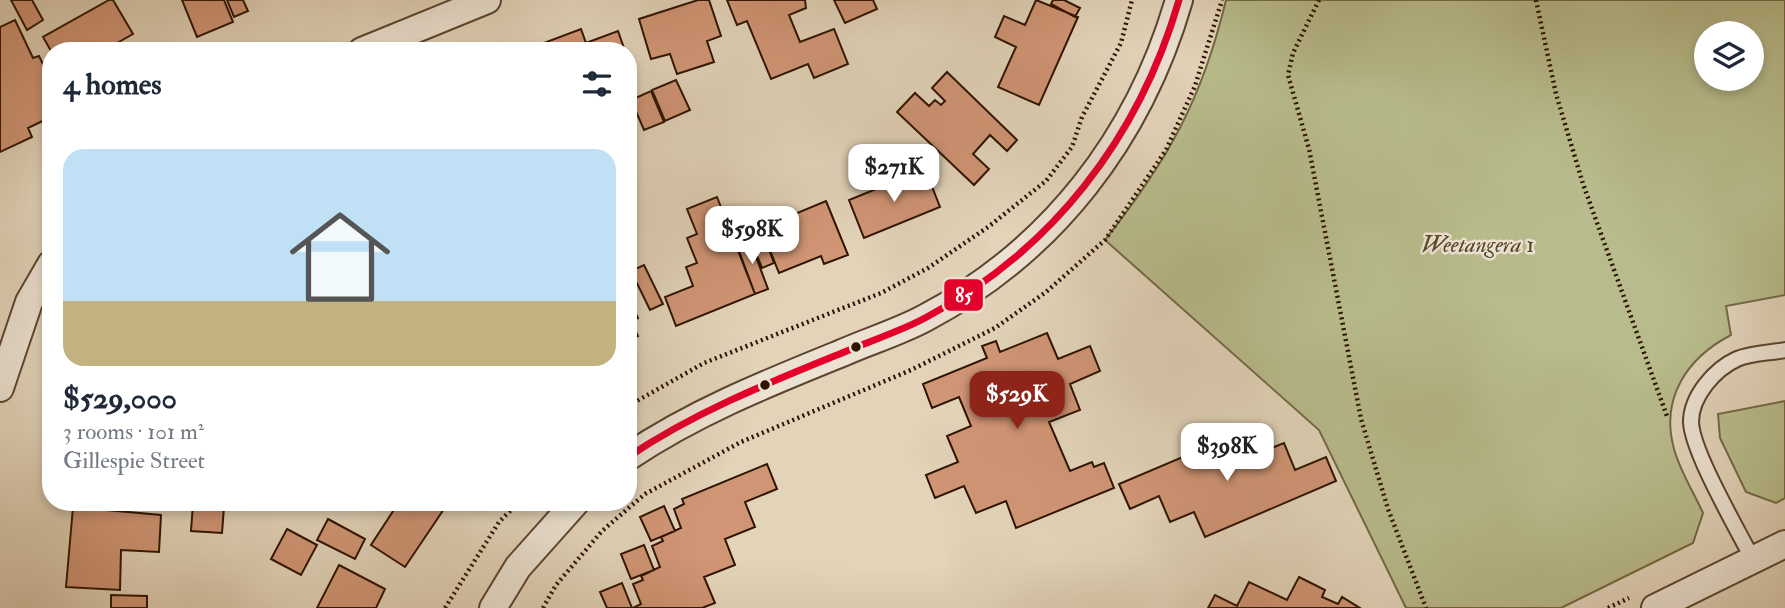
<!DOCTYPE html>
<meta charset="utf-8">
<style>
body{margin:0;font-family:"IM FELL Double Pica",serif;background:#f2f2f3;color:#1f2937;height:100vh;display:flex;flex-direction:column;font-size:26px;white-space:nowrap}
*{box-sizing:border-box;margin:0}
p{font-size:23px;color:#747a83}
.icon{flex:none;width:38px;height:38px;fill:none;stroke:currentColor;stroke-width:2;stroke-linecap:round;stroke-linejoin:round}
.map{position:relative;flex:1;overflow:hidden}
.details{position:absolute;left:42px;top:42px;width:595px;height:469px;display:flex;flex-direction:column;background:#fff;border-radius:28px;box-shadow:0 4px 10px #0003}
.details>*{flex:none}
.tools{position:absolute;left:1694px;top:21px;display:grid;gap:14px}
.tools a{display:grid;place-items:center;width:70px;height:70px;border-radius:50%;background:#fff;box-shadow:0 4px 10px #0003;font-size:35px}
.price{position:absolute;translate:-50% -60px;padding:0 16px;border-radius:14px;background:#fff;color:#222;font-size:23px;line-height:46px;filter:drop-shadow(0 2px 4px #0008)}
.price::after{content:'';position:absolute;left:50%;top:42px;width:21px;height:16px;margin-left:-10px;background:inherit;clip-path:polygon(0 0,100% 0,50% 100%)}
.price.on{background:#8f2418;color:#fff}
ul{padding:0;list-style:none}
li{display:grid;align-content:center;gap:14px;height:371px;padding:0 21px}
li span{display:grid;place-items:center;height:217px;border-radius:21px;color:#555}
li>.icon{margin-inline-start:auto}
span .icon{width:126px;height:126px;fill:#fffc;stroke-width:1}
li b{font-size:30px}
h2{display:flex;justify-content:space-between;align-items:center;height:84px;padding:0 21px;font-size:30px}
.map>svg:first-child{display:block}
</style>
<div class="map">
<svg width="1785" height="608" viewBox="0 0 1785 608">
<rect width="100%" height="100%" fill="#e2d3b9"/>
<filter id="stains"><feTurbulence type="fractalNoise" baseFrequency=".00286" numOctaves="4"/><feColorMatrix values="0 0 0 0 .2 0 0 0 0 .09 0 0 0 0 .02 0 0 0 .5 -.17"/></filter>
<radialGradient id="worn" r=".72"><stop offset=".6" stop-color="#630" stop-opacity="0"/><stop offset="1" stop-color="#630" stop-opacity=".3"/></radialGradient>
<!-- green -->
<path fill="#b8bb8b" stroke="#746846" stroke-width="2" fill-rule="evenodd" d="M 1226,0 L 1785,0 L 1785,295 L 1726,306 L 1731,335 C 1687,358 1660,398 1674,449 C 1680,471 1694,493 1703,513 L 1693,543 L 1561,608 L 1406,608 L 1319,430 L 1105,240 C 1168,160 1202,100 1226,0 ZM 1706,33 L 1752,33 L 1752,79 L 1706,79 Z
M 1785,401 L 1785,498 L 1776,503 L 1746,492 L 1720,438 L 1718,414 Z"/>
<!-- building -->
<path fill="#d09575" stroke="#2f1400" stroke-width="2" d="M 11,0 L 32,0 L 43,20 L 27,30 Z
M 109,0 L 113,0 L 133,34 L 103,51 L 51,51 L 43,37 Z
M 182,0 L 224,0 L 233,22 L 197,37 Z
M 227,0 L 243,0 L 248,11 L 234,17 Z
M 698,0 L 709,0 L 721,36 L 707,41 L 714,62 L 677,74 L 670,54 L 651,59 L 639,19 Z
M 727,0 L 805,0 L 806,8 L 789,15 L 800,42 L 834,29 L 848,64 L 814,78 L 808,64 L 771,79 L 747,21 L 737,25 Z
M 834,0 L 873,0 L 877,9 L 845,23 Z
M 1036,0 L 1078,17 L 1039,105 L 998,87 L 1016,47 L 995,37 L 1004,16 L 1025,25 Z
M 1053,0 L 1064,0 L 1080,8 L 1075,17 L 1051,4 Z
M 15,20 L 33,58 L 39,56 L 51,81 L 51,94 L 46,96 L 51,117 L 28,128 L 32,137 L 0,152 L 0,27 Z
M 581,29 L 586,43 L 618,31 L 625,51 L 543,51 L 541,44 Z
M 947,72 L 1017,140 L 1007,151 L 990,135 L 973,154 L 989,169 L 974,185 L 897,112 L 915,93 L 929,106 L 935,100 L 941,105 L 945,101 L 932,88 Z
M 676,80 L 690,110 L 665,121 L 652,90 Z
M 651,91 L 664,122 L 644,130 L 631,100 Z
M 925,169 L 940,207 L 864,238 L 849,200 Z
M 717,197 L 755,294 L 676,326 L 665,297 L 693,286 L 686,267 L 697,263 L 687,238 L 697,234 L 687,209 Z
M 826,201 L 848,255 L 824,264 L 821,256 L 779,273 L 761,228 Z
M 762,230 L 774,263 L 762,268 L 749,236 Z
M 749,238 L 768,289 L 755,294 L 736,243 Z
M 644,265 L 663,304 L 650,310 L 631,271 Z
M 628,297 L 638,318 L 631,322 L 638,336 L 628,341 Z
M 1047,333 L 1058,359 L 1090,346 L 1100,371 L 1070,384 L 1080,410 L 1049,422 L 1070,471 L 1092,462 L 1094,467 L 1104,463 L 1114,488 L 1016,528 L 1006,501 L 976,513 L 964,486 L 935,498 L 926,475 L 958,462 L 947,436 L 971,426 L 959,397 L 932,408 L 923,384 L 987,358 L 982,346 L 996,341 L 1000,352 Z
M 1244,431 L 1254,455 L 1284,443 L 1295,470 L 1326,457 L 1336,481 L 1205,537 L 1194,512 L 1170,522 L 1159,496 L 1130,509 L 1119,484 Z
M 767,464 L 777,489 L 745,502 L 755,527 L 725,539 L 735,565 L 704,577 L 715,603 L 702,608 L 633,608 L 641,604 L 633,584 L 643,580 L 641,576 L 660,567 L 652,546 L 663,541 L 661,537 L 681,528 L 674,509 L 684,504 L 682,499 Z
M 399,502 L 441,502 L 446,506 L 405,567 L 371,545 Z
M 193,504 L 224,507 L 222,533 L 191,531 Z
M 664,506 L 675,531 L 651,541 L 640,517 Z
M 73,507 L 161,515 L 159,552 L 121,550 L 120,590 L 66,587 Z
M 328,519 L 365,539 L 355,559 L 317,540 Z
M 287,529 L 317,545 L 301,575 L 271,559 Z
M 644,545 L 654,570 L 631,579 L 621,554 Z
M 339,565 L 385,589 L 376,608 L 317,608 Z
M 1299,577 L 1325,590 L 1322,597 L 1338,604 L 1342,597 L 1360,608 L 1208,608 L 1215,595 L 1237,606 L 1249,582 L 1287,600 Z
M 622,583 L 632,608 L 607,608 L 600,592 Z
M 111,595 L 147,596 L 147,608 L 111,608 Z"/>
<g fill="none" stroke-linecap="round" stroke-linejoin="round">
<defs>
<path id="lane" d="M 1753,560 C 1738,530 1692,452 1691,422 C 1691,396 1715,369 1737,359 C 1751,353 1770,353 1785,350"/>
<path id="street" d="M 362,51 L 487,0
M 0,388 L 29,302 L 51,264
M 628,457 C 695,412 768,383 842,353 C 869,341 899,332 925,318 C 1052,251 1139,138 1179,0
M 493,608 L 518,567 L 576,502
M 1655,608 L 1785,544"/>
</defs>
<!-- lane casing -->
<use href="#lane" stroke="#5c442e" stroke-width="18"/>
<!-- street casing -->
<use href="#street" stroke="#5c442e" stroke-width="30"/>
<!-- path -->
<path stroke="#2f1400" stroke-width="4.5" stroke-dasharray="2 3.5" stroke-linecap="butt" d="M 1319,0 L 1293,53 L 1288,75 L 1309,149 L 1361,419 L 1388,509 L 1426,608
M 1536,0 L 1556,94 L 1583,184 L 1668,419
M 628,406 L 704,363 L 881,293 L 928,268 L 988,227 L 1046,181 L 1072,147 L 1082,117 L 1121,43 L 1132,0
M 445,608 L 499,522 L 519,502
M 543,608 L 556,585 L 602,531 L 645,494 L 741,442 L 911,370 L 995,328 L 1046,292 L 1105,240 L 1166,150 L 1195,86 L 1222,0
M 1608,608 L 1629,598"/>
<!-- lane -->
<use href="#lane" stroke="#ece2d2" stroke-width="14"/>
<!-- street -->
<use href="#street" stroke="#ece2d2" stroke-width="26"/>
<defs>
<path id="bus-1" d="M 628,457 C 695,412 768,383 842,353 C 869,341 899,332 925,318 C 1052,251 1139,138 1179,0"/>
</defs>
<!-- bus-1 casing -->
<use href="#bus-1" stroke="#ece2d2" stroke-width="12"/>
<!-- bus-1 -->
<use href="#bus-1" stroke="#e4002b" stroke-width="7"/>
</g>
<!-- markers -->
<g fill="#2f1400" stroke="#ece2d2" stroke-width="2.5">
<circle cx="856" cy="347" r="6"/>
<circle cx="765" cy="385" r="6"/>
</g>
<g text-anchor="middle" stroke-width="5" stroke-linejoin="round" paint-order="stroke">
<!-- park labels -->
<g font-size="23" font-style="italic" fill="#58462a" stroke="#ece2d2">
<text x="1478" y="252">Weetangera 1</text>
</g>
</g>
<rect stroke="#ece2d2" stroke-width="2.5" x="943" y="278" width="41" height="34" rx="7" fill="#e4002b"/>
<g font-size="19" text-anchor="middle" font-weight="bold" fill="#fff">
<text x="964" y="302">85</text>
</g>
<rect width="100%" height="100%" filter="url(#stains)"/>
<rect width="100%" height="100%" fill="url(#worn)"/>
</svg>
<div class="tools">
<a><svg class="icon" aria-label="layers" viewBox="0 0 24 24"><path d="M12 4l9 5-9 5-9-5zM3 14l9 5 9-5"/></svg></a>
</div>
<b class="price" style="left:894px;top:204px">$271K</b>
<b class="price" style="left:752px;top:266px">$598K</b>
<b class="price on" style="left:1017px;top:431px">$529K</b>
<b class="price" style="left:1227px;top:483px">$398K</b>
<section class="details">
<h2>4 homes<svg class="icon" aria-label="filters" viewBox="0 0 24 24"><path d="M4 7h16M4 17h16"/><circle cx="9" cy="7" r="2"/><circle cx="15" cy="17" r="2"/></svg></h2>
<ul>
<li><span style="background:linear-gradient(#bfe0f5 70%,#c2b280 0)"><svg class="icon" aria-label="home" viewBox="0 0 24 24"><path d="M3 11l9-7 9 7M6 9v11h12V9"/></svg></span><div><b>$529,000</b><p>3 rooms · 101 m²</p><p>Gillespie Street</p></div></li>
</ul>
</section>
</div>
